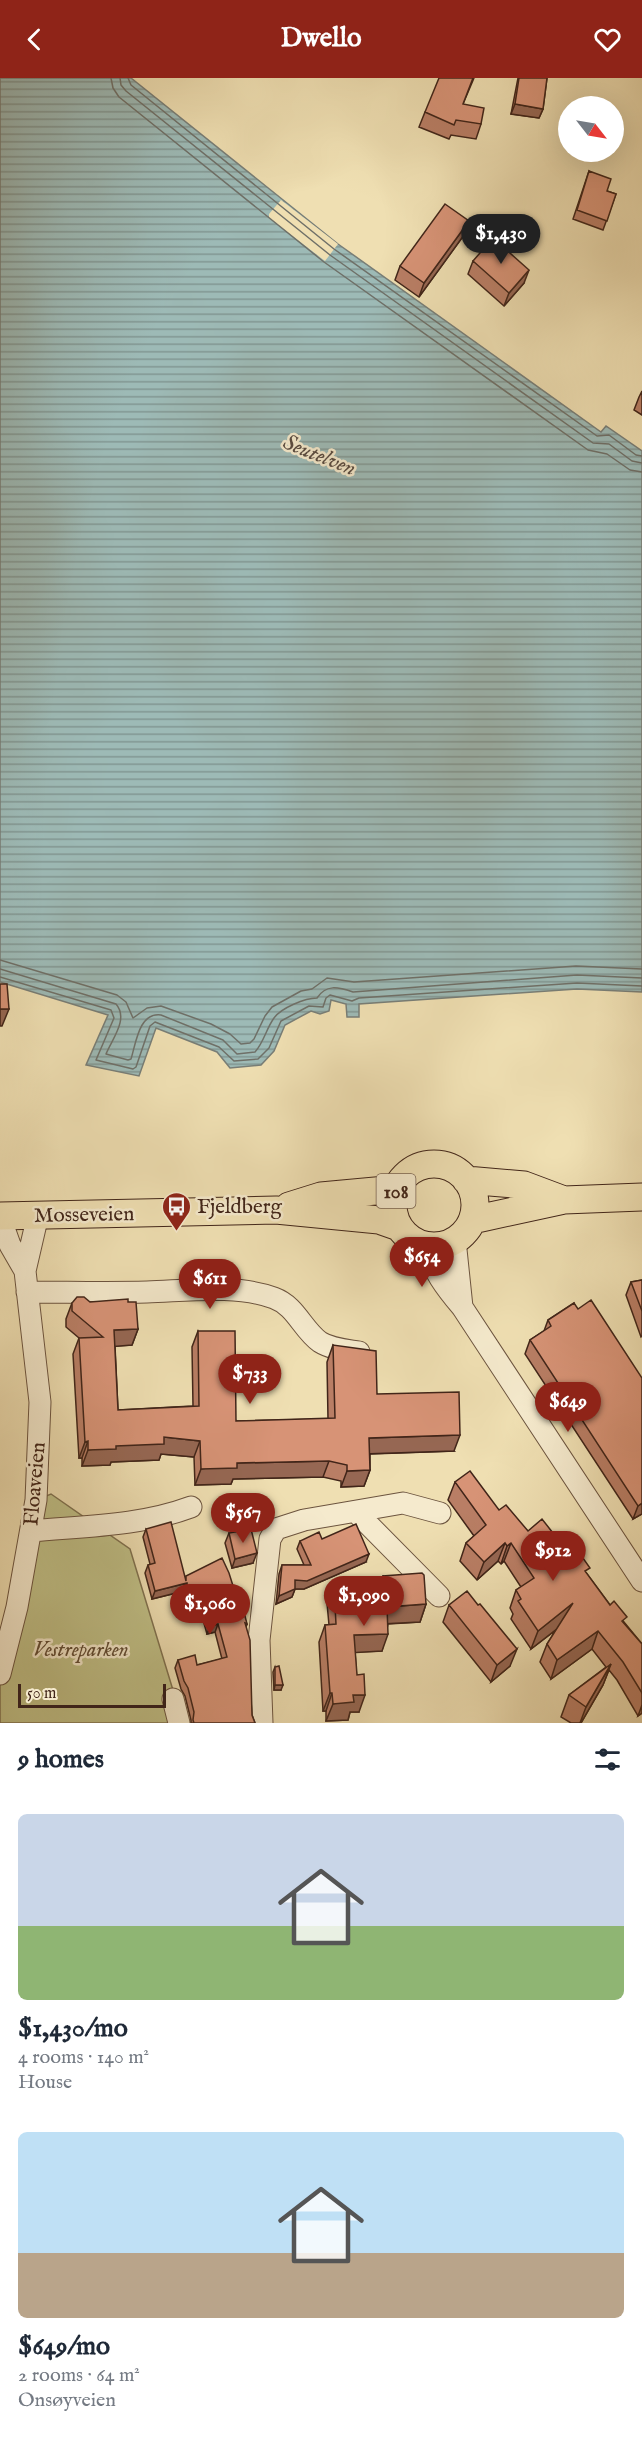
<!DOCTYPE html>
<meta charset="utf-8">
<style>
body{margin:0;font-family:"IM FELL English",serif;background:#f2f2f3;color:#1f2937;height:100vh;display:flex;flex-direction:column;font-size:22px;white-space:nowrap}
*{box-sizing:border-box;margin:0}
p{font-size:20px;color:#747a83}
.icon{flex:none;width:33px;height:33px;fill:none;stroke:currentColor;stroke-width:2;stroke-linecap:round;stroke-linejoin:round}
.map{position:relative;height:1645px;overflow:hidden}
.drawer{display:flex;flex-direction:column;background:#fff;flex:1}
.drawer>*{flex:none}
.needle{width:39px;rotate:121deg}
.buttons{position:absolute;left:558px;top:18px;display:grid;gap:12px}
.buttons a{display:grid;place-items:center;width:66px;height:66px;border-radius:50%;background:#fff;box-shadow:0 6px 24px #0002;font-size:30px}
.scale{position:absolute;left:18px;bottom:15px;width:148px;box-sizing:border-box;padding-left:6px;border:3px solid #412519;border-top:0;font-size:16px;line-height:21px;white-space:nowrap;color:#412519;-webkit-text-stroke:4px #f5eacd;paint-order:stroke}
.price{position:absolute;translate:-50% -51px;padding:0 14px;border-radius:21px;background:#8f2418;color:#fff;font-size:20px;line-height:39px;filter:drop-shadow(0 2px 3px #0008)}
.price::after{content:'';position:absolute;left:50%;top:36px;width:18px;height:14px;margin-left:-9px;background:inherit;clip-path:polygon(0 0,100% 0,50% 100%)}
.price.on{background:#222;color:#fff}
ul{padding:0;list-style:none}
li{display:grid;align-content:center;gap:12px;height:318px;padding:0 18px}
li span{display:grid;place-items:center;height:186px;border-radius:9px;color:#555}
li>.icon{margin-inline-start:auto}
span .icon{width:108px;height:108px;fill:#fffc;stroke-width:1}
li b{font-size:26px}
h2{display:flex;justify-content:space-between;align-items:center;height:72px;padding:0 18px;font-size:26px}
header{display:flex;justify-content:space-between;align-items:center;height:78px;padding:0 18px;background:#8f2418;color:#fff;font-size:27px;font-weight:800}
.map>svg:first-child{display:block}
</style>
<header><svg class="icon" aria-label="back" viewBox="0 0 24 24"><path d="M15 5l-7 7 7 7"/></svg>Dwello<svg class="icon" aria-label="heart" viewBox="0 0 24 24"><path d="M12 20l-8-8c-3-5 5-10 8-4 3-6 11-1 8 4z"/></svg></header>
<div class="map">
<svg width="642" height="1645" viewBox="0 0 642 1645">
<defs>
<pattern id="water-rules" width="6" height="5" patternUnits="userSpaceOnUse" patternTransform="scale(1.5)"><rect width="6" height="5" fill="#9dbab6"/><path d="M0 2.5h6" fill="none" stroke="#829793"/></pattern>
</defs>
<rect width="100%" height="100%" fill="#efdfb2"/>
<filter id="stains"><feTurbulence type="fractalNoise" baseFrequency=".00333" numOctaves="4"/><feColorMatrix values="0 0 0 0 .2 0 0 0 0 .09 0 0 0 0 .02 0 0 0 .5 -.17"/></filter>
<radialGradient id="worn" r=".72"><stop offset=".6" stop-color="#630" stop-opacity="0"/><stop offset="1" stop-color="#630" stop-opacity=".3"/></radialGradient>
<!-- green -->
<path fill="#c0c087" stroke="#807250" stroke-width="1.5" d="M 51,1416 L 130,1471 L 183,1645 L 0,1645 L 0,1596 L 36,1422 Z"/>
<!-- water -->
<path fill="url(#water-rules)" stroke="#787e77" stroke-width="1.5" d="M 0,0 L 131,0 L 338,166 L 601,354 L 606,348 L 642,373 L 642,914 L 577,911 L 359,926 L 359,939 L 347,939 L 346,926 L 331,922 L 329,933 L 320,936 L 311,933 L 285,947 L 274,973 L 261,987 L 230,990 L 217,974 L 156,950 L 139,998 L 86,987 L 108,937 L 0,904 Z"/>
<!-- pier -->
<path fill="#efdfb2" d="M 281,122 L 338,166 L 325,183 L 269,140 L 269,136 Z"/>
<g fill="none" stroke-linecap="round" stroke-linejoin="round">
<!-- shore -->
<path stroke="#6f7068" stroke-width="1.5" d="M 111,0 L 113,10 L 119,19 L 324,184 L 588,372 L 607,376 L 630,392 L 642,394
M 120,0 L 121,7 L 126,13 L 330,177 L 593,365 L 609,366 L 632,383 L 642,385
M 128,0 L 131,7 L 334,171 L 597,358 L 609,357 L 636,377 L 642,378
M 0,882 L 117,917 L 126,924 L 133,940 L 147,930 L 161,928 L 211,946 L 230,956 L 241,966 L 250,965 L 254,961 L 265,938 L 272,929 L 301,913 L 312,911 L 327,900 L 354,904 L 576,888 L 642,891
M 0,891 L 116,926 C 129,941 112,961 106,976 L 128,982 L 131,981 C 136,965 139,934 161,937 L 223,962 L 237,976 L 255,974 C 264,964 266,951 274,940 C 281,930 305,920 317,920 C 326,906 338,909 353,914 L 577,897 L 642,900
M 0,899 L 111,932 L 114,940 L 96,982 L 133,991 L 136,989 L 150,948 L 155,944 L 219,969 L 234,983 L 258,981 L 269,970 L 281,943 L 309,928 L 323,929 L 326,920 L 330,917 L 352,923 L 359,920 L 577,905 L 642,908"/>
<defs>
<path id="minor" d="M 0,1139 L 10,1167 L 25,1193
M 455,1162 L 462,1229
M 426,1168 C 433,1193 445,1209 462,1229 L 642,1503
M 27,1214 C 67,1214 107,1215 147,1214 C 185,1213 237,1206 274,1220 C 296,1228 302,1251 320,1264 C 331,1271 346,1272 359,1274
M 356,1434 L 439,1518
M 31,1453 C 84,1448 140,1448 191,1429
M 0,1596 L 17,1529 L 36,1422 L 40,1324 L 25,1193 L 38,1137
M 173,1621 L 179,1645
M 262,1645 L 259,1562 L 270,1461 L 276,1451 L 304,1442 L 403,1425 L 440,1435"/>
<path id="major" d="M393 1127a41 41 0 1 1 82 0a41 41 0 1 1-82 0Z
M 466,1102 L 524,1107 L 564,1122
M 289,1128 L 321,1118 L 397,1111
M 0,1138 L 276,1132 L 379,1142 L 399,1149
M 472,1142 L 564,1122 L 642,1119"/>
</defs>
<!-- minor casing -->
<use href="#minor" stroke="#6c543f" stroke-width="23"/>
<!-- major casing -->
<use href="#major" stroke="#412519" stroke-width="29"/>
<!-- minor -->
<use href="#minor" stroke="#f5eacd" stroke-width="21"/>
<!-- major -->
<use href="#major" stroke="#efdfb2" stroke-width="27"/>
</g>
<!-- wall -->
<path fill="#b97e65" stroke="#412519" stroke-width="1.5" d="M 474,0 L 463,26 L 481,46 L 476,61 L 451,57 L 449,61 L 419,49 L 425,34 Z
M 518,0 L 547,0 L 543,31 L 539,40 L 511,36 Z
M 589,93 L 607,113 L 616,116 L 603,152 L 573,141 Z
M 464,157 L 419,219 L 395,202 L 400,188 Z
M 473,183 L 524,205 L 504,228 L 468,196 Z
M 642,313 L 642,337 L 634,332 L 639,319 Z
M 642,1202 L 642,1258 L 641,1259 L 626,1217 L 631,1204 Z
M 90,1224 L 128,1224 L 138,1251 L 132,1267 L 115,1268 L 118,1332 L 193,1328 L 192,1269 L 198,1253 L 236,1343 L 328,1341 L 327,1284 L 333,1267 L 377,1316 L 454,1373 L 370,1376 L 370,1392 L 364,1408 L 341,1409 L 341,1403 L 323,1399 L 233,1401 L 231,1406 L 195,1407 L 194,1379 L 161,1376 L 159,1382 L 111,1384 L 110,1387 L 82,1388 L 82,1380 L 79,1380 L 73,1276 L 79,1260 L 66,1249 L 66,1241 L 72,1225 Z
M 574,1225 L 642,1436 L 633,1441 L 525,1276 L 530,1262 L 544,1253 L 548,1242 Z
M 455,1404 L 499,1432 L 528,1453 L 560,1464 L 587,1496 L 610,1527 L 642,1566 L 642,1635 L 638,1638 L 617,1602 L 609,1592 L 603,1607 L 581,1645 L 571,1645 L 561,1639 L 569,1617 L 606,1589 L 592,1571 L 551,1601 L 540,1584 L 547,1566 L 556,1552 L 531,1571 L 511,1541 L 513,1536 L 510,1530 L 516,1512 L 521,1509 L 504,1483 L 501,1486 L 498,1483 L 477,1502 L 460,1483 L 466,1465 L 474,1458 L 448,1422 Z
M 146,1451 L 185,1499 L 239,1527 L 247,1546 L 246,1549 L 252,1637 L 255,1645 L 191,1645 L 191,1642 L 185,1618 L 181,1611 L 175,1590 L 178,1582 L 197,1587 L 222,1581 L 215,1554 L 207,1556 L 197,1520 L 185,1523 L 184,1513 L 152,1521 L 145,1495 L 148,1487 L 150,1486 L 143,1459 Z
M 229,1455 L 253,1485 L 232,1490 L 225,1465 Z
M 322,1461 L 366,1484 L 304,1511 L 295,1511 L 292,1519 L 276,1526 L 279,1496 L 282,1487 L 304,1487 L 297,1471 L 300,1463 Z
M 383,1498 L 426,1526 L 420,1544 L 388,1546 L 382,1573 L 355,1574 L 359,1634 L 350,1634 L 348,1642 L 326,1643 L 326,1633 L 323,1633 L 319,1564 L 325,1547 L 329,1547 L 327,1525 L 334,1508 L 353,1511 L 378,1510 Z
M 449,1527 L 510,1588 L 491,1604 L 443,1544 Z
M 275,1589 L 281,1612 L 274,1612 L 273,1594 Z"/>
<!-- shaded-wall -->
<path fill="#966753" stroke="#412519" stroke-width="1.5" d="M 515,26 L 543,31 L 539,40 L 511,36 Z
M 469,143 L 464,157 L 419,219 L 424,205 Z
M 529,192 L 524,205 L 504,228 L 509,215 Z
M 0,931 L 9,931 L 2,948 L 0,948 Z
M 138,1251 L 132,1267 L 108,1269 L 114,1252 Z
M 460,1357 L 454,1373 L 363,1376 L 369,1360 Z
M 164,1359 L 200,1363 L 194,1379 L 161,1376 L 159,1382 L 111,1384 L 110,1387 L 82,1388 L 88,1372 Z
M 88,1363 L 82,1380 L 79,1380 L 85,1364 Z
M 329,1383 L 323,1399 L 233,1401 L 231,1406 L 195,1407 L 201,1391 L 237,1385 Z
M 370,1392 L 364,1408 L 341,1409 L 347,1393 Z
M 642,1425 L 642,1436 L 633,1441 L 638,1428 Z
M 505,1465 L 498,1483 L 477,1502 L 484,1484 Z
M 511,1465 L 504,1483 L 501,1486 L 507,1468 Z
M 257,1475 L 253,1485 L 232,1490 L 235,1481 Z
M 369,1476 L 366,1484 L 304,1511 L 295,1511 L 292,1519 L 276,1526 L 279,1518 L 295,1502 Z
M 187,1505 L 184,1513 L 152,1521 L 155,1513 Z
M 200,1511 L 197,1520 L 185,1523 L 188,1515 Z
M 573,1525 L 567,1543 L 531,1571 L 538,1553 Z
M 426,1526 L 420,1544 L 381,1546 L 387,1529 Z
M 218,1546 L 215,1554 L 207,1556 L 210,1548 Z
M 598,1553 L 592,1571 L 551,1601 L 557,1582 Z
M 388,1556 L 382,1573 L 348,1575 L 354,1557 Z
M 517,1571 L 510,1588 L 491,1604 L 497,1587 Z
M 611,1586 L 603,1607 L 581,1645 L 580,1645 L 586,1629 Z
M 275,1607 L 283,1607 L 281,1612 L 274,1612 Z
M 330,1615 L 332,1615 L 326,1633 L 323,1633 Z
M 353,1617 L 365,1617 L 359,1634 L 350,1634 L 348,1642 L 326,1643 L 333,1626 Z
M 642,1627 L 642,1635 L 638,1638 Z"/>
<!-- building -->
<path fill="#d79376" stroke="#412519" stroke-width="1.5" d="M 439,0 L 473,0 L 463,26 L 484,30 L 481,46 L 456,42 L 454,47 L 425,34 Z
M 519,0 L 547,0 L 543,31 L 515,26 Z
M 589,93 L 611,101 L 607,113 L 616,116 L 607,143 L 577,132 Z
M 445,126 L 469,143 L 424,205 L 400,188 Z
M 493,160 L 529,192 L 509,215 L 473,183 Z
M 0,906 L 7,906 L 9,931 L 0,931 Z
M 642,1202 L 642,1233 L 631,1204 Z
M 77,1219 L 84,1219 L 90,1224 L 128,1221 L 128,1224 L 136,1224 L 138,1251 L 114,1252 L 118,1332 L 199,1328 L 198,1253 L 235,1253 L 236,1343 L 335,1340 L 333,1267 L 376,1273 L 377,1316 L 459,1314 L 460,1357 L 369,1360 L 370,1392 L 347,1393 L 347,1387 L 329,1383 L 237,1385 L 237,1390 L 201,1391 L 200,1363 L 164,1359 L 164,1366 L 116,1368 L 116,1371 L 88,1372 L 88,1363 L 85,1364 L 79,1260 L 103,1259 L 72,1233 L 72,1225 Z
M 591,1222 L 642,1300 L 642,1425 L 638,1428 L 530,1262 L 551,1248 L 548,1242 L 574,1225 L 578,1231 Z
M 470,1393 L 499,1432 L 506,1427 L 528,1453 L 542,1441 L 560,1464 L 563,1461 L 574,1476 L 578,1473 L 590,1490 L 585,1493 L 610,1527 L 614,1523 L 627,1539 L 622,1543 L 642,1566 L 642,1615 L 623,1584 L 598,1553 L 557,1582 L 547,1566 L 573,1525 L 538,1553 L 518,1523 L 521,1521 L 516,1512 L 534,1500 L 511,1465 L 507,1468 L 505,1465 L 484,1484 L 466,1465 L 486,1447 L 455,1404 Z
M 171,1444 L 186,1503 L 186,1498 L 222,1480 L 229,1495 L 239,1527 L 242,1526 L 247,1546 L 245,1545 L 250,1562 L 252,1637 L 255,1645 L 194,1645 L 193,1642 L 194,1634 L 188,1610 L 184,1603 L 178,1582 L 195,1577 L 197,1587 L 227,1579 L 218,1546 L 210,1548 L 200,1511 L 188,1515 L 187,1505 L 155,1513 L 148,1487 L 155,1485 L 146,1451 Z
M 356,1446 L 369,1476 L 307,1503 L 295,1502 L 295,1511 L 279,1518 L 282,1487 L 311,1487 L 300,1463 L 319,1454 L 322,1461 Z
M 251,1451 L 257,1475 L 235,1481 L 229,1455 Z
M 422,1495 L 424,1497 L 426,1526 L 387,1529 L 388,1556 L 354,1557 L 357,1597 L 364,1596 L 365,1617 L 353,1617 L 354,1624 L 333,1626 L 332,1615 L 330,1615 L 325,1547 L 336,1546 L 334,1508 L 353,1506 L 353,1511 L 383,1509 L 383,1498 Z
M 467,1513 L 478,1527 L 480,1526 L 517,1571 L 497,1587 L 449,1527 Z
M 611,1586 L 586,1629 L 569,1617 Z
M 279,1588 L 283,1607 L 275,1607 L 275,1589 Z"/>
<!-- icons -->
<defs>
<symbol id="bus-pin" viewBox="-11 -11 22 30"><path d="M0 17L-7.5 6A9.5 9.5 0 1 1 7.5 6Z" fill="#8f2418" stroke="#f5eacd"/><path d="M-5-6H5V4H4V6H2V4H-2V6H-4V4H-5ZM-3.5-4V0h7V-4ZM-3.5 1.2v1.5H-2V1.2ZM2 1.2v1.5H3.5V1.2Z" fill="#fff"/></symbol>
</defs>
<g fill-rule="evenodd">
<use href="#bus-pin" x="160" y="1112" width="33" height="45"/>
</g>
<g text-anchor="middle" stroke-width="5" stroke-linejoin="round" paint-order="stroke">
<!-- shield labels -->
<rect fill="#f5eacd" stroke="#77604f" stroke-width="1.5" x="376.5" y="1096" width="39" height="34" rx="4.5"/>
<g font-size="20" font-weight="bold" fill="#412519">
<text x="396" y="1120">108</text>
</g>
<!-- poi labels -->
<g font-size="21" fill="#412519" stroke="#f5eacd" text-anchor="start">
<text x="197" y="1135">Fjeldberg</text>
</g>
<!-- street labels -->
<g font-size="21" fill="#412519" stroke="#f5eacd">
<text transform="translate(84 1136) rotate(-1)" y="7">Mosseveien</text>
<text transform="translate(34 1406) rotate(-85)" y="7">Floaveien</text>
</g>
<!-- park labels -->
<g font-size="21" font-style="italic" fill="#614c34" stroke="#f5eacd">
<text x="81" y="1578">Vestreparken</text>
</g>
<!-- water labels -->
<g font-size="22" font-style="italic" fill="#584a40" stroke="#f5eacd">
<text transform="translate(320 376) rotate(22)" y="8">Seutelven</text>
</g>
</g>
<rect width="100%" height="100%" filter="url(#stains)"/>
<rect width="100%" height="100%" fill="url(#worn)"/>
</svg>
<div class="buttons">
<a><svg class="needle" viewBox="-14 -14 28 28"><path d="M0-13l5 13h-10z" fill="#e53935"/><path d="M0 13l5-13h-10z" fill="#747a83"/></svg></a>
</div>
<div class="scale">50 m</div>
<b class="price on" style="left:501px;top:187px">$1,430</b>
<b class="price" style="left:422px;top:1210px">$654</b>
<b class="price" style="left:210px;top:1232px">$611</b>
<b class="price" style="left:250px;top:1327px">$733</b>
<b class="price" style="left:568px;top:1355px">$649</b>
<b class="price" style="left:243px;top:1466px">$567</b>
<b class="price" style="left:553px;top:1504px">$912</b>
<b class="price" style="left:364px;top:1549px">$1,090</b>
<b class="price" style="left:210px;top:1557px">$1,060</b>
</div>
<section class="drawer">
<h2>9 homes<svg class="icon" aria-label="filters" viewBox="0 0 24 24"><path d="M4 7h16M4 17h16"/><circle cx="9" cy="7" r="2"/><circle cx="15" cy="17" r="2"/></svg></h2>
<ul>
<li><span style="background:linear-gradient(#c9d6e8 60%,#8fb573 0)"><svg class="icon" aria-label="home" viewBox="0 0 24 24"><path d="M3 11l9-7 9 7M6 9v11h12V9"/></svg></span><div><b>$1,430/mo</b><p>4 rooms · 140 m²</p><p>House</p></div></li>
<li><span style="background:linear-gradient(#bfe0f5 65%,#b9a48a 0)"><svg class="icon" aria-label="home" viewBox="0 0 24 24"><path d="M3 11l9-7 9 7M6 9v11h12V9"/></svg></span><div><b>$649/mo</b><p>2 rooms · 64 m²</p><p>Onsøyveien</p></div></li>
</ul>
</section>
